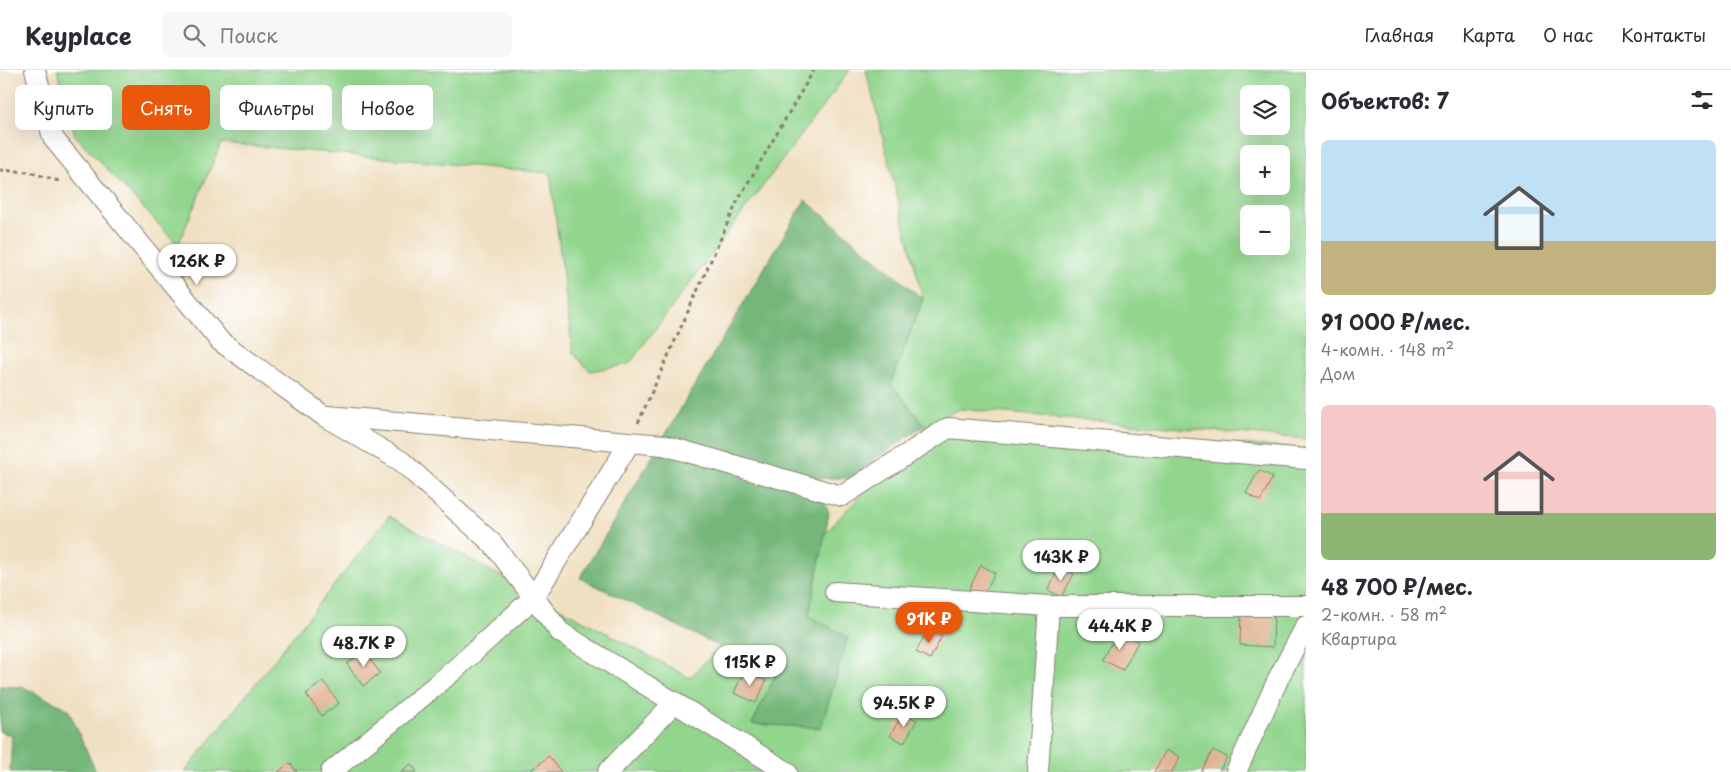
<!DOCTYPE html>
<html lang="ru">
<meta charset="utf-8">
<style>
body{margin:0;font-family:"Playpen Sans",sans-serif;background:#f7f7f7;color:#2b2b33;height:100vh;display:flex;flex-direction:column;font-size:19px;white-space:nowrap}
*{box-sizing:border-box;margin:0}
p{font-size:16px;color:#7c7c81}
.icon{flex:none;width:28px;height:28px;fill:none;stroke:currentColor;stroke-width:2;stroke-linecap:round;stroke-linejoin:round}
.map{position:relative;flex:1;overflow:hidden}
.side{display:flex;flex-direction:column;background:#fff;width:425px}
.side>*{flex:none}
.guide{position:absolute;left:15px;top:15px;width:475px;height:45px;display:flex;gap:10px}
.buttons{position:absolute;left:1240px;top:15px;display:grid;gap:10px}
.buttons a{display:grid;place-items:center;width:50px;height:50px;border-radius:8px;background:#fff;box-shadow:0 5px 20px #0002;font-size:25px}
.price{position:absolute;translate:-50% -42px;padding:0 11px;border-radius:18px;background:#fff;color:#222;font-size:16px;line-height:32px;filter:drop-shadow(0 1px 2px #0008)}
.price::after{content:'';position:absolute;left:50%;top:30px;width:15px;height:11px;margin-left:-8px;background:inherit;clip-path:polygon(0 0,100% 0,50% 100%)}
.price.current{background:#ea580c;color:#fff}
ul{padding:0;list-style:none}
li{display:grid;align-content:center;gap:10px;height:265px;padding:0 15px}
li span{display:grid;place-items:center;height:155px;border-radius:8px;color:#555}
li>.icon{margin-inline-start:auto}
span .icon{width:90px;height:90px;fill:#fffc;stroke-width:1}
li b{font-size:21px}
h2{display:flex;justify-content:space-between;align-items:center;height:60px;padding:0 15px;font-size:21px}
.tag{padding:0 18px;border-radius:8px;background:#fff;box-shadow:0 5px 20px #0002;font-size:18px;line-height:45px}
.tag.current{background:#ea580c;color:#fff}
header{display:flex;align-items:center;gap:30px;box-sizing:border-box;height:70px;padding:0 25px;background:#fff;border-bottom:1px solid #e1e1e2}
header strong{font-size:24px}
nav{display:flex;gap:28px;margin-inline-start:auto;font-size:18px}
.search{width:350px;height:45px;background:#f7f7f7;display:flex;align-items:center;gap:12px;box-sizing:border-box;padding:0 18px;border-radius:8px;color:#7c7c81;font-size:19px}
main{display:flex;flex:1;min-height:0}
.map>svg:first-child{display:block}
</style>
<header>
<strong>Keyplace</strong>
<div class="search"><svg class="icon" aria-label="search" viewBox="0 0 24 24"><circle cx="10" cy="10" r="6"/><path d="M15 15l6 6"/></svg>Поиск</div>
<nav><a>Главная</a><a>Карта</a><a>О нас</a><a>Контакты</a></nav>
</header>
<main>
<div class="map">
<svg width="1306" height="702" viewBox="0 0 1306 702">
<rect width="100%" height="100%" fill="#fff"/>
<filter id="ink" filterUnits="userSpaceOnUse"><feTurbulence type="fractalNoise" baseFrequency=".02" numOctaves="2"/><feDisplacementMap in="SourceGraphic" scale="10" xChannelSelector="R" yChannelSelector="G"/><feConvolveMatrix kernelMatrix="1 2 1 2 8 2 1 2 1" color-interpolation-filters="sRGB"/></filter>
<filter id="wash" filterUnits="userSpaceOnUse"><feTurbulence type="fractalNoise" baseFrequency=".0096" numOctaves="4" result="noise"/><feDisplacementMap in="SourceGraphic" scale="20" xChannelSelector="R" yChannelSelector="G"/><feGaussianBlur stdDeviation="1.12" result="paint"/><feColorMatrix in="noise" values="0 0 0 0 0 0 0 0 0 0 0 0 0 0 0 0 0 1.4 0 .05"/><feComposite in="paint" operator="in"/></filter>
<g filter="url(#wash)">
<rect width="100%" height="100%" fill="#f0e0c2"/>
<!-- green -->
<path fill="#92d68e" stroke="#577955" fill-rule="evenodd" d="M 57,0 L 850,0 L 629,294 L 590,301 L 573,283 L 550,103 L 221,73 L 178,175 L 75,65 Z
M 866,0 L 1306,0 L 1306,369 L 960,339 L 929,353 L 1306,379 L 1306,702 L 185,702 L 389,446 L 690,608 L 927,354 L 924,355 L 891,313 L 923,229 ZM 1249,24 L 1281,24 L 1281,56 L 1249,56 ZM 1249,84 L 1281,84 L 1281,116 L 1249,116 ZM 1249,144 L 1281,144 L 1281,176 L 1249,176 Z"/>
<!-- forest -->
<path fill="#75b779" stroke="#486a4a" d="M 805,130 L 923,229 L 891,313 L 924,355 L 850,408 L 815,408 L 829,443 L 809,546 L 848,567 L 821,658 L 752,654 L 776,604 L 580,508 Z
M 0,616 L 23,617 L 68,639 L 96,702 L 10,702 L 12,665 L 0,662 Z"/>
<g id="blocks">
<!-- building -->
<path fill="#e1b495" d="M 1259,400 L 1273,407 L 1260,431 L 1246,423 Z
M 981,495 L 995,503 L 983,526 L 969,519 Z
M 1060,496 L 1074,504 L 1061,527 L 1048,520 Z
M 1241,542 L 1274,543 L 1273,577 L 1240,575 Z
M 928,559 L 942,566 L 930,589 L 916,582 Z
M 1118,561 L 1138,572 L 1123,600 L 1103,590 Z
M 364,581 L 380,603 L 363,616 L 347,594 Z
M 744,601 L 766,611 L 756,633 L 734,623 Z
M 323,611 L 339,633 L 322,646 L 306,624 Z
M 903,643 L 917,650 L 904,673 L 890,666 Z
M 1166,680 L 1180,687 L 1172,702 L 1154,702 Z
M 1213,680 L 1227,687 L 1219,702 L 1201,702 Z
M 549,686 L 561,702 L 534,702 L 532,699 Z
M 290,693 L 297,702 L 278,702 Z
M 411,694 L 417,702 L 400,702 Z"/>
</g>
</g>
<g filter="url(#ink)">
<use href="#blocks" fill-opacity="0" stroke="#867e6f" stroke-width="1"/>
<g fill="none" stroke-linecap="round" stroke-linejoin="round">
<defs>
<path id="street" d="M 35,0 L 53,68 L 220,271 L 324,346 L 401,391 L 493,474 L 560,562 L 787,702
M 328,346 L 663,375 L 842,426 L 948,358 L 1306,389
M 835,522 L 1049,536 L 1306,536
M 331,702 L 453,601 L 534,527 L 630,372
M 608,702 L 675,632
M 1038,702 L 1049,536
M 1236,702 L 1280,605 L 1306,556"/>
</defs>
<!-- street casing -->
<use href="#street" stroke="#867e6f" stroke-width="22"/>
<!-- path -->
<path stroke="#867e6f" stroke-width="3" stroke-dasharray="4 4" stroke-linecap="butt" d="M 0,100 L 29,102 L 62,112
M 638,353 L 738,130 L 814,0"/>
<!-- street -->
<use href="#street" stroke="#fff" stroke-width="20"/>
</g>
</g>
</svg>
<div class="buttons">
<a><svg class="icon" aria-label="layers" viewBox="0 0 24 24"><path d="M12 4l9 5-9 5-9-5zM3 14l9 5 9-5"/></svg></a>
<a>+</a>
<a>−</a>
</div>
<b class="price" style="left:197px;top:216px">126K ₽</b>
<b class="price" style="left:1061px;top:512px">143K ₽</b>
<b class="price current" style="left:929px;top:574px">91K ₽</b>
<b class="price" style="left:1120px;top:581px">44.4K ₽</b>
<b class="price" style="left:364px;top:598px">48.7K ₽</b>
<b class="price" style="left:750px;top:617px">115K ₽</b>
<b class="price" style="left:904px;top:658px">94.5K ₽</b>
<div class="guide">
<a class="tag">Купить</a>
<a class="tag current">Снять</a>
<a class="tag">Фильтры</a>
<a class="tag">Новое</a>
</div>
</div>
<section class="side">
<h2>Объектов: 7<svg class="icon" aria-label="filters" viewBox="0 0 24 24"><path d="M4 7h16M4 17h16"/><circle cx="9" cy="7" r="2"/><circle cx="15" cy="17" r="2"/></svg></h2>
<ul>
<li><span style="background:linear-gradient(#bfe0f5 65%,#c2b280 0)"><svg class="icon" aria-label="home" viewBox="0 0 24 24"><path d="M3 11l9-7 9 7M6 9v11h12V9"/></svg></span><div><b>91 000 ₽/мес.</b><p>4-комн. · 148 m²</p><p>Дом</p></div></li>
<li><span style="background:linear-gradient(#f6c9c9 70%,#8fb573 0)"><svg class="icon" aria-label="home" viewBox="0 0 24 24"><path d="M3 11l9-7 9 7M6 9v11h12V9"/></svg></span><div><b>48 700 ₽/мес.</b><p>2-комн. · 58 m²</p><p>Квартира</p></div></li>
</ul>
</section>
</main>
